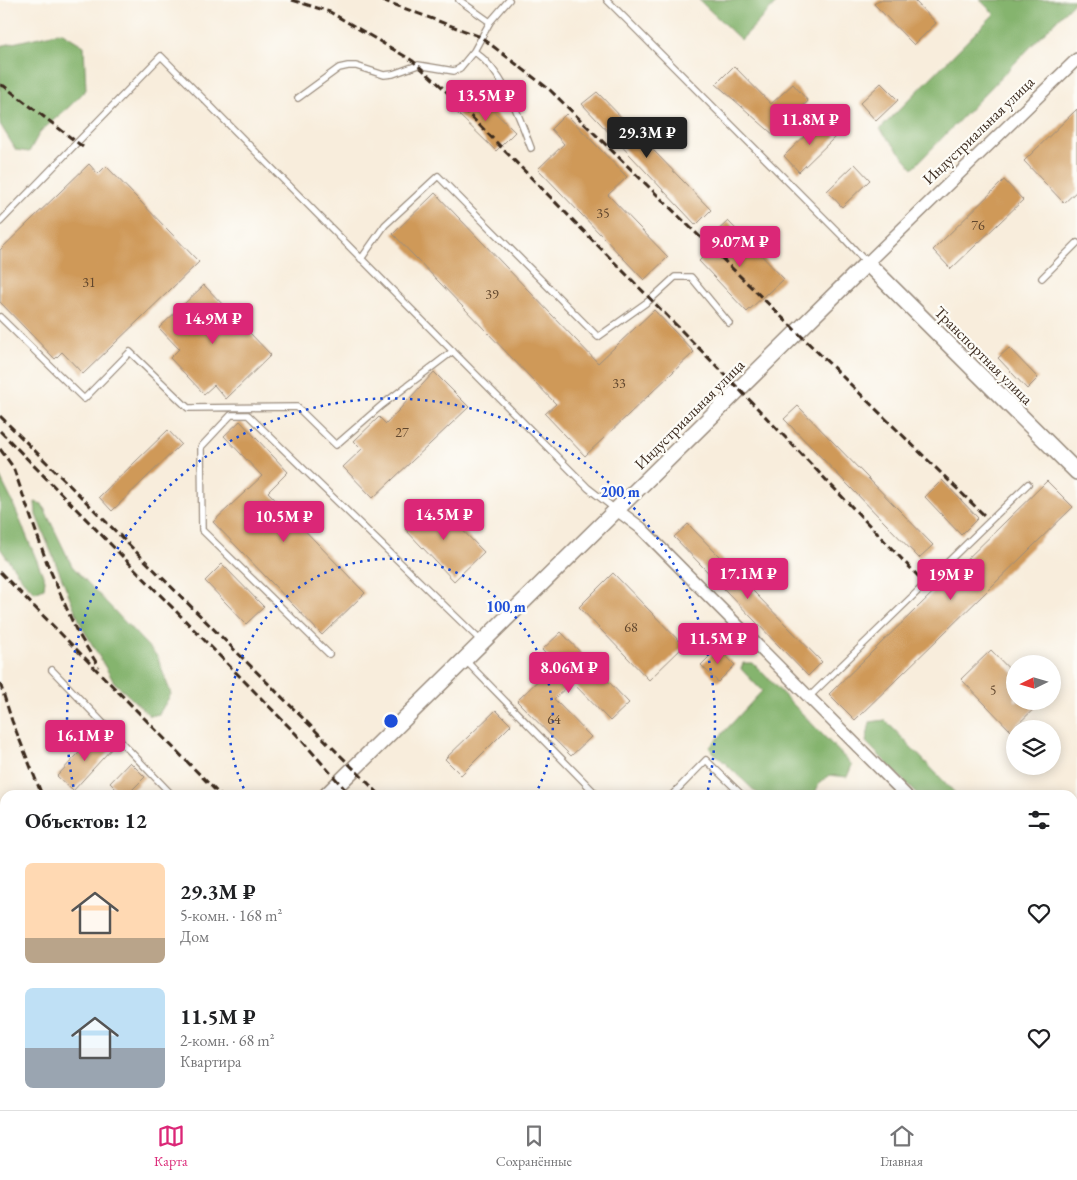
<!DOCTYPE html>
<html lang="ru">
<meta charset="utf-8">
<style>
body{margin:0;font-family:"EB Garamond",serif;background:#f2f2f2;color:#202124;height:100vh;display:flex;flex-direction:column;font-size:19px;white-space:nowrap}
*{box-sizing:border-box;margin:0}
p{font-size:16px;color:#757577}
.icon{flex:none;width:28px;height:28px;fill:none;stroke:currentColor;stroke-width:2;stroke-linecap:round;stroke-linejoin:round}
.map{position:relative;flex:1;overflow:hidden}
.drawer{position:absolute;left:0px;top:790px;width:1078px;height:320px;display:flex;flex-direction:column;background:#fff;border-radius:15px 15px 0 0;box-shadow:0 2px 12px #0003}
.drawer>*{flex:none}
.needle{width:32px;rotate:265deg}
.buttons{position:absolute;left:1006px;top:655px;display:grid;gap:10px}
.buttons a{display:grid;place-items:center;width:55px;height:55px;border-radius:50%;background:#fff;box-shadow:0 2px 12px #0003;font-size:25px}
.price{position:absolute;translate:-50% -42px;padding:0 11px;border-radius:5px;background:#db2777;color:#fff;font-size:16px;line-height:32px;filter:drop-shadow(0 1px 2px #0008)}
.price::after{content:'';position:absolute;left:50%;top:30px;width:15px;height:11px;margin-left:-8px;background:inherit;clip-path:polygon(0 0,100% 0,50% 100%)}
.price.active{background:#222;color:#fff}
ul{padding:0;list-style:none}
li{display:flex;align-items:center;gap:15px;height:125px;padding:0 25px}
li span{display:grid;place-items:center;flex:none;width:140px;height:100px;border-radius:8px;color:#555}
li>.icon{margin-inline-start:auto}
span .icon{width:60px;height:60px;fill:#fffc;stroke-width:1}
li b{font-size:21px}
h2{display:flex;justify-content:space-between;align-items:center;height:60px;padding:0 25px;font-size:21px}
.dock{display:flex;justify-content:space-around;align-items:center;height:70px;border-top:1px solid #e0e0e0;background:#fff;font-size:14px;color:#757577}
.dock a{display:grid;justify-items:center;gap:2px}
.dock .active{color:#db2777}
.map>svg:first-child{display:block}
</style>
<div class="map">
<svg width="1077" height="1110" viewBox="0 0 1077 1110">
<rect width="100%" height="100%" fill="#fdfcf7"/>
<filter id="ink" filterUnits="userSpaceOnUse"><feTurbulence type="fractalNoise" baseFrequency=".02" numOctaves="2"/><feDisplacementMap in="SourceGraphic" scale="10" xChannelSelector="R" yChannelSelector="G"/><feConvolveMatrix kernelMatrix="1 2 1 2 8 2 1 2 1" color-interpolation-filters="sRGB"/></filter>
<filter id="wash" filterUnits="userSpaceOnUse"><feTurbulence type="fractalNoise" baseFrequency=".0096" numOctaves="4" result="noise"/><feDisplacementMap in="SourceGraphic" scale="20" xChannelSelector="R" yChannelSelector="G"/><feGaussianBlur stdDeviation="1.12" result="paint"/><feColorMatrix in="noise" values="0 0 0 0 0 0 0 0 0 0 0 0 0 0 0 0 0 1.4 0 .05"/><feComposite in="paint" operator="in"/></filter>
<g filter="url(#wash)">
<rect width="100%" height="100%" fill="#f8eddc"/>
<!-- forest -->
<path fill="#85b46e" stroke="#606f46" d="M 699,0 L 779,0 L 741,40 Z
M 980,0 L 1076,0 L 913,168 L 880,129 L 994,14 Z
M 61,32 L 84,46 L 86,90 L 70,106 L 40,132 L 29,152 L 16,150 L 0,124 L 0,46 Z
M 0,477 L 11,499 L 45,580 L 44,588 L 35,592 L 24,582 L 0,548 Z
M 35,502 L 42,504 L 72,566 L 157,656 L 171,694 L 159,714 L 150,716 L 114,682 L 82,627 L 36,515 Z
M 743,663 L 753,663 L 852,765 L 847,777 L 829,775 L 819,784 L 814,795 L 759,795 L 709,748 L 762,691 L 741,669 Z
M 885,720 L 957,795 L 918,795 L 866,742 L 870,722 Z
M 1077,905 L 1077,954 L 1073,950 L 1072,907 Z
M 39,1105 L 81,1105 L 73,1110 L 34,1110 Z"/>
<g id="blocks">
<!-- building -->
<path fill="#cf9959" d="M 879,0 L 914,0 L 936,23 L 914,45 L 874,4 Z
M 734,66 L 771,104 L 793,84 L 808,101 L 775,136 L 716,84 Z
M 881,83 L 898,100 L 876,121 L 860,103 Z
M 597,92 L 711,210 L 696,225 L 582,104 Z
M 476,94 L 515,132 L 496,151 L 457,113 Z
M 1077,109 L 1077,191 L 1064,203 L 1024,161 Z
M 566,114 L 627,177 L 608,195 L 668,257 L 644,280 L 538,169 L 564,144 L 551,129 Z
M 821,120 L 836,136 L 799,172 L 784,156 Z
M 89,164 L 98,174 L 106,166 L 199,262 L 83,374 L 62,352 L 55,359 L 0,302 L 0,250 Z
M 855,164 L 870,180 L 842,207 L 827,191 Z
M 1004,180 L 1023,200 L 951,269 L 933,250 Z
M 435,193 L 598,363 L 654,310 L 694,352 L 585,456 L 545,414 L 556,404 L 393,234 Z
M 728,221 L 784,279 L 768,294 L 767,293 L 747,312 L 699,261 L 718,242 L 712,236 Z
M 204,285 L 271,355 L 226,399 L 214,385 L 204,394 L 170,358 L 179,349 L 159,328 Z
M 1009,348 L 1038,378 L 1027,389 L 998,358 Z
M 434,372 L 469,407 L 373,498 L 343,467 L 362,449 L 354,441 L 379,417 L 386,424 Z
M 798,406 L 933,545 L 919,558 L 784,419 Z
M 240,421 L 288,472 L 268,492 L 365,593 L 322,635 L 213,522 L 262,476 L 224,436 Z
M 168,430 L 181,444 L 112,511 L 99,497 Z
M 942,480 L 978,518 L 961,535 L 925,497 Z
M 1047,481 L 1073,507 L 855,720 L 829,694 Z
M 434,501 L 484,552 L 454,581 L 405,529 Z
M 688,524 L 822,662 L 808,676 L 674,537 Z
M 222,564 L 264,607 L 246,624 L 205,581 Z
M 613,573 L 684,646 L 649,680 L 579,607 Z
M 561,632 L 629,703 L 610,721 L 572,682 L 554,699 L 591,737 L 571,756 L 517,701 L 555,664 L 542,650 Z
M 718,648 L 735,665 L 718,682 L 701,665 Z
M 991,650 L 1015,675 L 1015,701 L 1042,701 L 1011,731 L 961,679 Z
M 496,710 L 511,725 L 461,775 L 445,759 Z
M 98,733 L 113,747 L 73,791 L 57,776 Z
M 130,762 L 145,777 L 127,795 L 122,795 L 110,783 Z"/>
</g>
</g>
<g filter="url(#ink)">
<use href="#blocks" fill-opacity="0" stroke="#9a8c7d" stroke-width="1"/>
<g fill="none" stroke-linecap="round" stroke-linejoin="round">
<defs>
<path id="lane" d="M 459,0 L 490,22
M 607,0 L 843,237 L 867,263
M 474,51 C 505,74 518,114 531,148
M 298,98 L 339,68 L 348,66 L 356,66 L 384,75 L 393,74 L 418,65 L 454,71 L 460,68 L 474,51 L 490,22 L 509,0
M 0,222 L 161,56 L 588,488 L 615,509
M 361,259 L 385,225 L 438,176 L 598,337 L 650,300 L 675,277 L 691,277 L 729,323
M 1042,278 L 1077,243
M 0,317 L 84,399 L 130,352 L 188,408 L 297,407 L 336,445 L 382,405 L 453,351
M 329,654 L 202,530 L 201,447 L 231,415 L 248,415 L 481,641
M 465,660 L 597,795
M 52,670 L 172,795
M 809,697 L 1028,484
M 672,795 L 706,760 L 742,795
M 1072,832 L 1077,827
M 0,952 L 5,957
M 0,1075 L 5,1070
M 302,1105 L 307,1110
M 886,1105 L 891,1110
M 1064,1105 L 1068,1110
M 621,1108 L 624,1110
M 200,1110 L 205,1105
M 974,1110 L 979,1105"/>
<path id="street" d="M 867,263 L 1077,59
M 617,510 L 641,528 L 906,795
M 1072,963 L 1077,967
M 0,1059 L 5,1064"/>
<path id="secondary" d="M 327,795 L 867,263 L 1077,472
M 8,1110 L 13,1105"/>
</defs>
<!-- lane casing -->
<use href="#lane" stroke="#9a8c7d" stroke-width="8"/>
<!-- street casing -->
<use href="#street" stroke="#9a8c7d" stroke-width="14"/>
<!-- secondary casing -->
<use href="#secondary" stroke="#9a8c7d" stroke-width="18"/>
<!-- lane -->
<use href="#lane" stroke="#fff" stroke-width="5.5"/>
<!-- street -->
<use href="#street" stroke="#fff" stroke-width="11"/>
<!-- secondary -->
<use href="#secondary" stroke="#fff" stroke-width="15"/>
<!-- rail -->
<path stroke="#3b2a1e" stroke-width="3" stroke-dasharray="8 4" stroke-linecap="butt" d="M 292,0 L 330,12 L 413,61 L 442,87 L 739,389 L 919,577
M 382,0 L 481,37 L 550,90 L 987,518
M 0,85 L 4,86 L 83,147
M 0,416 L 380,795
M 0,431 L 296,734 L 350,795
M 0,449 L 13,467 L 47,563 L 76,630 L 99,667
M 0,572 L 220,795
M 0,683 L 12,721 L 42,795
M 133,1105 L 134,1110
M 160,1105 L 162,1110
M 524,1105 L 529,1110
M 595,1105 L 600,1110"/>
</g>
</g>
<!-- distance rings -->
<g fill="none" stroke="#1d4ed8" stroke-width="2.5" stroke-dasharray="2.5 5">
<path d="M247 795A162 162 0 1 1 535 795"/>
<path d="M75 794A324 324 0 1 1 707 794"/>
</g>
<g text-anchor="middle" stroke-width="4.5" stroke-linejoin="round" paint-order="stroke">
<!-- number labels -->
<g font-size="14" fill="#60462d">
<text x="603" y="218">35</text>
<text x="978" y="230">76</text>
<text x="89" y="287">31</text>
<text x="492" y="299">39</text>
<text x="619" y="388">33</text>
<text x="402" y="437">27</text>
<text x="631" y="632">68</text>
<text x="993" y="695">5</text>
<text x="554" y="724">64</text>
</g>
<!-- street labels -->
<g font-size="16" fill="#3b2a1e" stroke="#fdfcf7">
<text transform="translate(978 130) rotate(-44)" y="6">Индустриальная улица</text>
<text transform="translate(984 355) rotate(45)" y="6">Транспортная улица</text>
<text transform="translate(689 414) rotate(-45)" y="6">Индустриальная улица</text>
</g>
</g>
<circle cx="391" cy="721" r="8" fill="#1d4ed8" stroke="#fdfcf7" stroke-width="2.5"/>
<g font-size="15" text-anchor="middle" font-weight="bold" fill="#1d4ed8" stroke="#fdfcf7" stroke-width="4.5" stroke-linejoin="round" paint-order="stroke">
<text x="620" y="497">200 m</text>
<text x="506" y="612">100 m</text>
</g>
</svg>
<div class="buttons">
<a><svg class="needle" viewBox="-14 -14 28 28"><path d="M0-13l5 13h-10z" fill="#e53935"/><path d="M0 13l5-13h-10z" fill="#757577"/></svg></a>
<a><svg class="icon" aria-label="layers" viewBox="0 0 24 24"><path d="M12 4l9 5-9 5-9-5zM3 14l9 5 9-5"/></svg></a>
</div>
<b class="price" style="left:486px;top:122px">13.5M ₽</b>
<b class="price" style="left:810px;top:146px">11.8M ₽</b>
<b class="price active" style="left:647px;top:159px">29.3M ₽</b>
<b class="price" style="left:740px;top:268px">9.07M ₽</b>
<b class="price" style="left:213px;top:345px">14.9M ₽</b>
<b class="price" style="left:444px;top:541px">14.5M ₽</b>
<b class="price" style="left:284px;top:543px">10.5M ₽</b>
<b class="price" style="left:748px;top:600px">17.1M ₽</b>
<b class="price" style="left:951px;top:601px">19M ₽</b>
<b class="price" style="left:718px;top:665px">11.5M ₽</b>
<b class="price" style="left:569px;top:694px">8.06M ₽</b>
<b class="price" style="left:85px;top:762px">16.1M ₽</b>
<section class="drawer">
<h2>Объектов: 12<svg class="icon" aria-label="filters" viewBox="0 0 24 24"><path d="M4 7h16M4 17h16"/><circle cx="9" cy="7" r="2"/><circle cx="15" cy="17" r="2"/></svg></h2>
<ul>
<li><span style="background:linear-gradient(#ffd9b3 75%,#b9a48a 0)"><svg class="icon" aria-label="home" viewBox="0 0 24 24"><path d="M3 11l9-7 9 7M6 9v11h12V9"/></svg></span><div><b>29.3M ₽</b><p>5-комн. · 168 m²</p><p>Дом</p></div><svg class="icon" aria-label="heart" viewBox="0 0 24 24"><path d="M12 20l-8-8c-3-5 5-10 8-4 3-6 11-1 8 4z"/></svg></li>
<li><span style="background:linear-gradient(#bfe0f5 60%,#9aa5b1 0)"><svg class="icon" aria-label="home" viewBox="0 0 24 24"><path d="M3 11l9-7 9 7M6 9v11h12V9"/></svg></span><div><b>11.5M ₽</b><p>2-комн. · 68 m²</p><p>Квартира</p></div><svg class="icon" aria-label="heart" viewBox="0 0 24 24"><path d="M12 20l-8-8c-3-5 5-10 8-4 3-6 11-1 8 4z"/></svg></li>
</ul>
</section>
</div>
<nav class="dock">
<a class="active"><svg class="icon" aria-label="map" viewBox="0 0 24 24"><path d="M3 6l6-2 6 2 6-2v14l-6 2-6-2-6 2zM9 4v14M15 6v14"/></svg>Карта</a>
<a><svg class="icon" aria-label="saved" viewBox="0 0 24 24"><path d="M7 4h10v16l-5-4-5 4z"/></svg>Сохранённые</a>
<a><svg class="icon" aria-label="home" viewBox="0 0 24 24"><path d="M3 11l9-7 9 7M6 9v11h12V9"/></svg>Главная</a>
</nav>
